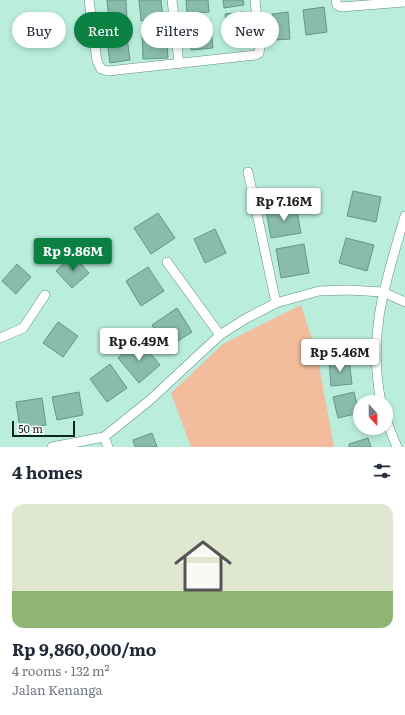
<!DOCTYPE html>
<meta charset="utf-8">
<style>
body{margin:0;font-family:Literata,serif;background:#f2f2f3;color:#1f2937;height:100vh;display:flex;flex-direction:column;font-size:15px;white-space:nowrap}
*{box-sizing:border-box;margin:0}
p{font-size:13px;color:#747a83}
.icon{flex:none;width:22px;height:22px;fill:none;stroke:currentColor;stroke-width:2;stroke-linecap:round;stroke-linejoin:round}
.map{position:relative;height:447px;overflow:hidden}
.sheet{display:flex;flex-direction:column;background:#fff;flex:1}
.sheet>*{flex:none}
.top-card{position:absolute;left:12px;top:12px;width:381px;height:36px;display:flex;gap:8px}
.needle{width:26px;rotate:159deg}
.fabs{position:absolute;left:353px;top:395px;display:grid;gap:8px}
.fabs a{display:grid;place-items:center;width:40px;height:40px;border-radius:50%;background:#fff;box-shadow:0 2px 6px #0003;font-size:20px}
.scale{position:absolute;left:12px;bottom:10px;width:63px;box-sizing:border-box;padding-left:4px;border:2px solid #11251f;border-top:0;font-size:11px;line-height:14px;white-space:nowrap;color:#11251f;-webkit-text-stroke:3px #fff;paint-order:stroke}
.price{position:absolute;translate:-50% -34px;padding:0 9px;border-radius:4px;background:#fff;color:#222;font-size:13px;line-height:26px;filter:drop-shadow(0 1px 2px #0008)}
.price::after{content:'';position:absolute;left:50%;top:24px;width:12px;height:9px;margin-left:-6px;background:inherit;clip-path:polygon(0 0,100% 0,50% 100%)}
.price.on{background:#0b8043;color:#fff}
ul{padding:0;list-style:none}
li{display:grid;align-content:center;gap:8px;height:212px;padding:0 12px}
li+li{border-top:1px solid #e0e1e3}
li span{display:grid;place-items:center;height:124px;border-radius:12px;color:#555}
li>.icon{margin-inline-start:auto}
span .icon{width:72px;height:72px;fill:#fffc;stroke-width:1}
li b{font-size:17px}
h2{display:flex;justify-content:space-between;align-items:center;height:48px;padding:0 12px;font-size:17px}
.chip{padding:0 14px;border-radius:18px;background:#fff;box-shadow:0 2px 6px #0003;font-size:14px;line-height:36px}
.chip.on{background:#0b8043;color:#fff}
.map>svg:first-child{display:block}
</style>
<div class="map">
<svg width="405" height="447" viewBox="0 0 405 447">
<rect width="100%" height="100%" fill="#baeddc"/>
<!-- green -->
<path fill="#f2bc9d" d="M 301,305 L 317,355 L 334,447 L 191,447 L 171,393 L 223,344 Z"/>
<!-- building -->
<path fill="#8abcab" stroke="#659686" d="M 107,0 L 126,0 L 127,21 L 109,22 Z
M 139,0 L 161,0 L 163,19 L 141,21 Z
M 186,0 L 208,0 L 209,12 L 187,14 Z
M 223,0 L 243,0 L 244,5 L 224,8 Z
M 324,7 L 327,32 L 306,35 L 303,10 Z
M 244,12 L 246,39 L 228,41 L 225,14 Z
M 288,12 L 290,39 L 274,40 L 272,14 Z
M 210,20 L 213,48 L 191,50 L 189,22 Z
M 166,29 L 168,58 L 143,59 L 142,30 Z
M 126,30 L 130,60 L 110,63 L 106,33 Z
M 353,191 L 381,197 L 376,222 L 347,216 Z
M 296,206 L 301,233 L 271,238 L 266,211 Z
M 158,213 L 175,238 L 151,254 L 134,228 Z
M 215,229 L 226,253 L 205,263 L 194,239 Z
M 346,238 L 374,245 L 367,271 L 339,263 Z
M 304,244 L 309,273 L 281,278 L 276,249 Z
M 73,255 L 89,273 L 72,288 L 56,271 Z
M 17,264 L 31,277 L 16,294 L 2,281 Z
M 148,267 L 164,291 L 141,306 L 126,281 Z
M 177,308 L 192,332 L 167,348 L 152,325 Z
M 58,322 L 78,336 L 63,357 L 43,343 Z
M 139,340 L 160,365 L 139,383 L 118,358 Z
M 349,359 L 352,384 L 331,386 L 329,361 Z
M 110,364 L 127,388 L 107,402 L 90,379 Z
M 79,392 L 83,415 L 57,420 L 52,397 Z
M 354,392 L 359,413 L 338,418 L 333,397 Z
M 42,398 L 46,425 L 20,429 L 16,402 Z
M 152,433 L 157,447 L 135,447 L 133,440 Z
M 368,438 L 371,447 L 349,447 L 349,444 Z"/>
<g fill="none" stroke-linecap="round" stroke-linejoin="round">
<defs>
<path id="minor" d="M 89,0 L 97,61 L 101,69 L 108,71 L 256,55 L 259,53 L 260,47 L 255,0
M 172,0 L 179,64
M 336,0 L 337,5 L 341,7 L 405,2
M 248,172 L 276,303
M 167,262 L 220,335
M 0,338 L 23,328 L 45,295
M 381,402 C 367,332 386,281 405,216
M 386,420 L 397,447
M 104,437 L 108,447
M 52,447 L 104,437 L 150,400 L 220,335 L 245,319 L 276,303 L 319,291 L 348,290 L 383,292 L 405,302"/>
</defs>
<!-- minor casing -->
<use href="#minor" stroke="#609081" stroke-width="10"/>
<!-- minor -->
<use href="#minor" stroke="#fff" stroke-width="9"/>
</g>
</svg>
<div class="fabs">
<a><svg class="needle" viewBox="-14 -14 28 28"><path d="M0-13l5 13h-10z" fill="#e53935"/><path d="M0 13l5-13h-10z" fill="#747a83"/></svg></a>
</div>
<div class="scale">50 m</div>
<b class="price" style="left:284px;top:222px">Rp 7.16M</b>
<b class="price on" style="left:73px;top:272px">Rp 9.86M</b>
<b class="price" style="left:139px;top:362px">Rp 6.49M</b>
<b class="price" style="left:340px;top:373px">Rp 5.46M</b>
<div class="top-card">
<a class="chip">Buy</a>
<a class="chip on">Rent</a>
<a class="chip">Filters</a>
<a class="chip">New</a>
</div>
</div>
<section class="sheet">
<h2>4 homes<svg class="icon" aria-label="filters" viewBox="0 0 24 24"><path d="M4 7h16M4 17h16"/><circle cx="9" cy="7" r="2"/><circle cx="15" cy="17" r="2"/></svg></h2>
<ul>
<li><span style="background:linear-gradient(#dfe7d0 70%,#8fb573 0)"><svg class="icon" aria-label="home" viewBox="0 0 24 24"><path d="M3 11l9-7 9 7M6 9v11h12V9"/></svg></span><div><b>Rp 9,860,000/mo</b><p>4 rooms · 132 m²</p><p>Jalan Kenanga</p></div></li>
</ul>
</section>
